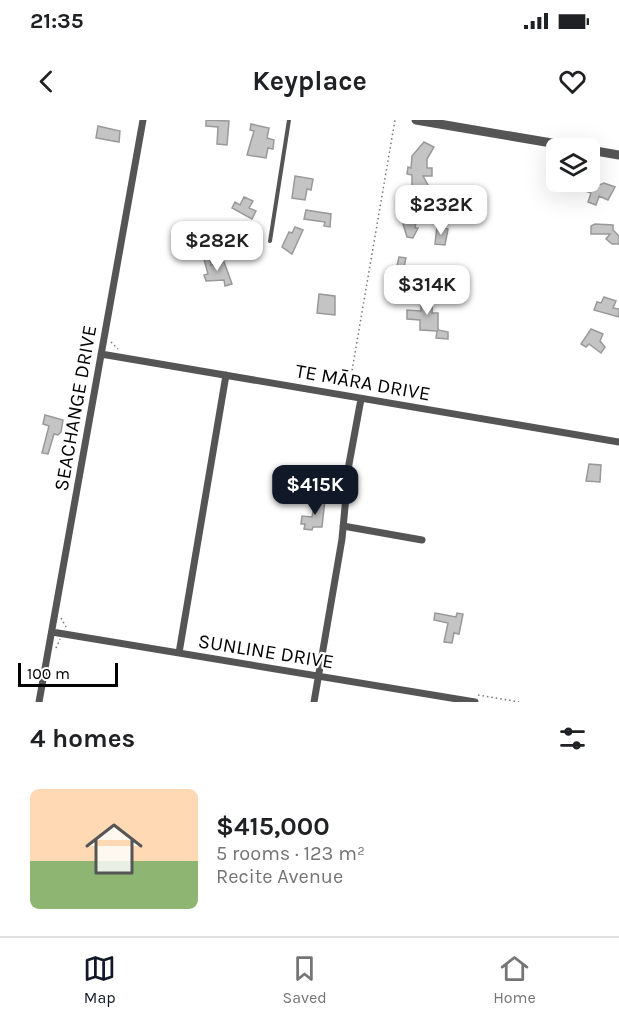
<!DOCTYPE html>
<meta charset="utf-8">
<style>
body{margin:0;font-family:Karla,sans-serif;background:#f6f6f6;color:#202124;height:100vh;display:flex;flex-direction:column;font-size:22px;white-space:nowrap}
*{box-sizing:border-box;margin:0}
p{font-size:20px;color:#757577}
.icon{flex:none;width:33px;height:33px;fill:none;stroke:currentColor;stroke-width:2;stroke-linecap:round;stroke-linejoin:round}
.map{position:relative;height:582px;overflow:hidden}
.drawer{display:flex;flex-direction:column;background:#fff;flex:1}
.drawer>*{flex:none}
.tools{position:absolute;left:546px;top:18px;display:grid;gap:12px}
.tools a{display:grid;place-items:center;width:54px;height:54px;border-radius:9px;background:#fff;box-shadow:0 6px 24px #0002;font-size:30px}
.scale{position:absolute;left:18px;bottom:15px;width:100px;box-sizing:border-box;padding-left:6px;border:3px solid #000;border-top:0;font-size:16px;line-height:21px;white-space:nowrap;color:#000;-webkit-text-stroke:4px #fff;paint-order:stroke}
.price{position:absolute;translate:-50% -51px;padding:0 14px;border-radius:12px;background:#fff;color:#222;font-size:20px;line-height:39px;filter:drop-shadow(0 2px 3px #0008)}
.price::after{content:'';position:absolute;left:50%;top:36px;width:18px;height:14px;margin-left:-9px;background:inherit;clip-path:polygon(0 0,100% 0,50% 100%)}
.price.active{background:#111827;color:#fff}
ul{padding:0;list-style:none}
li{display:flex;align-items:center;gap:18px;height:150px;padding:0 30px}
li+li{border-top:2px solid #e0e0e0}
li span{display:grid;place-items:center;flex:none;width:168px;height:120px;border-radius:9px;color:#555}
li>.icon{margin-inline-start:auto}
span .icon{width:72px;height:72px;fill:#fffc;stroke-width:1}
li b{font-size:26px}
h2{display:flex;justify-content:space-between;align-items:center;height:72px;padding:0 30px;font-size:26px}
.status{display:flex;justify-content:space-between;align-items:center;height:42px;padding:0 30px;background:#fff;direction:ltr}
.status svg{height:16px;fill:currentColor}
header{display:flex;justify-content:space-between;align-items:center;height:78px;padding:0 30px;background:#fff;font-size:27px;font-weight:700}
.menu{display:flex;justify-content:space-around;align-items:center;height:84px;border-top:2px solid #e0e0e0;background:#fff;font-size:16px;color:#757577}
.menu a{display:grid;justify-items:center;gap:3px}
.menu .active{color:#111827}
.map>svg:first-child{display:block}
</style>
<div class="status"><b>21:35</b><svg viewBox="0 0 49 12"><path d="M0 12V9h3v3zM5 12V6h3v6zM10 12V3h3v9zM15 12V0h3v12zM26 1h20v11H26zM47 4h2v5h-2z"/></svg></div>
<header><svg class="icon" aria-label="back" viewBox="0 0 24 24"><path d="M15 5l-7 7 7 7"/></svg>Keyplace<svg class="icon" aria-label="heart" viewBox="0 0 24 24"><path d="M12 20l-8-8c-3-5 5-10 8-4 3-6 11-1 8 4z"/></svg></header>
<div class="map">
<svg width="619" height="582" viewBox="0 0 619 582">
<rect width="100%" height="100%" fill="#fff"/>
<!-- building -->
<path fill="#c4c4c4" stroke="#999" stroke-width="1.5" d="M 206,0 L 229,1 L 227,25 L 217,24 L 218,7 L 206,6 Z
M 251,4 L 269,8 L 267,18 L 274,20 L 273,29 L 268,28 L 266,38 L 247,35 L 254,11 L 250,10 Z
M 98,6 L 120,11 L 119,22 L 96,18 Z
M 424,22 L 434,27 L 427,39 L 427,48 L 432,48 L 432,56 L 423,56 L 428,65 L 418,70 L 412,67 L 412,55 L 407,54 L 408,47 L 411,48 L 412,36 Z
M 295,56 L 313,59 L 311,70 L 307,69 L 305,80 L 292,78 Z
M 589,63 L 597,66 L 604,63 L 615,67 L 608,80 L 599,76 L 596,85 L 588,82 L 591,73 L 582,70 L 584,64 L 588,66 Z
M 244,77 L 253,81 L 249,88 L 256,91 L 252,99 L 232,88 L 235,82 L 240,85 Z
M 409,83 L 419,84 L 415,108 L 418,108 L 413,118 L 407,117 L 403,104 L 405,86 L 408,86 Z
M 306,90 L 331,94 L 330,107 L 324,106 L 325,102 L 304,99 Z
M 595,104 L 613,105 L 613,110 L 619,116 L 619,124 L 612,124 L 606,119 L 610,114 L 591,114 L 591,106 Z
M 437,106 L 448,109 L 445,125 L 435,124 Z
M 295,107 L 303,110 L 292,134 L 282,127 L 289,112 L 292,113 Z
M 399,137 L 406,138 L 404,147 L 409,147 L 409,164 L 404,163 L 404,168 L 392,166 Z
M 210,138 L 211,145 L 224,142 L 232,164 L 225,166 L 224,160 L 206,161 L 204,155 L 208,154 L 204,139 Z
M 421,172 L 433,173 L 432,193 L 438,193 L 438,210 L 448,212 L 448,219 L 436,218 L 437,211 L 420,210 L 420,200 L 407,199 L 407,190 L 421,191 Z
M 319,174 L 335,176 L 335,195 L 317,193 Z
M 604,177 L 616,181 L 613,188 L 619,189 L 619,197 L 594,190 L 597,182 L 601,183 Z
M 591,209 L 603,214 L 600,221 L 605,227 L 601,233 L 589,224 L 586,227 L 581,224 Z
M 45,295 L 63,300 L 61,312 L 58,315 L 54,314 L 48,334 L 42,333 L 49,306 L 43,304 Z
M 589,344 L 601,345 L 600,362 L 586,361 Z
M 319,378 L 325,379 L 322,407 L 313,407 L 312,410 L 304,409 L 305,404 L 301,404 L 302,396 L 312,397 L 315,382 L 318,382 Z
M 435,493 L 456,497 L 457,493 L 463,494 L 459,514 L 454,513 L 452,523 L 444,522 L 448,503 L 434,500 Z"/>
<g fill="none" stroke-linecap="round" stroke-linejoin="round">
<!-- path -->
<path stroke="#777" stroke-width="1.5" stroke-dasharray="1.5 3" stroke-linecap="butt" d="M 111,222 L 118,229
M 349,268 L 395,0
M 61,498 L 66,507
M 56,528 L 60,519
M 478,575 L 519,582"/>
<!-- service -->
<path stroke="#555" stroke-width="4" d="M 270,121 L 289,0"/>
<!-- minor -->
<path stroke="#555" stroke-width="7" d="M 101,234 L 619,322
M 343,406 L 422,420
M 52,512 L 475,582
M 179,533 L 226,255
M 39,582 L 143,0
M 314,582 L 342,419 L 349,344 L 361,279"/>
<!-- tertiary -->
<path stroke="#555" stroke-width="9" d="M 416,0 L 581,28
M 590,30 L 619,35"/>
</g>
<g text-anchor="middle" stroke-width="4.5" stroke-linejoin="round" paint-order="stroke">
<!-- street labels -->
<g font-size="20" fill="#000" stroke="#fff">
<text transform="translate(363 262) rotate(10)" y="7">TE MĀRA DRIVE</text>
<text transform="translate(75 288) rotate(-80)" y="7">SEACHANGE DRIVE</text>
<text transform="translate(266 531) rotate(9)" y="7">SUNLINE DRIVE</text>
</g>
</g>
</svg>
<div class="tools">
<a><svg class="icon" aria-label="layers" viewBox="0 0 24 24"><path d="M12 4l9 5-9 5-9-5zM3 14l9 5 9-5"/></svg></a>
</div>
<div class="scale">100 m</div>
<b class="price" style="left:441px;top:116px">$232K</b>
<b class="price" style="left:217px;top:152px">$282K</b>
<b class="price" style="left:427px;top:196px">$314K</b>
<b class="price active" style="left:315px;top:396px">$415K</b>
</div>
<section class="drawer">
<h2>4 homes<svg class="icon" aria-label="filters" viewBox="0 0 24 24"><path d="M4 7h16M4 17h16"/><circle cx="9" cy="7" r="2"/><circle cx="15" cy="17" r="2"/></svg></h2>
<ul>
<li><span style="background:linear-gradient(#ffd9b3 60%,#8fb573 0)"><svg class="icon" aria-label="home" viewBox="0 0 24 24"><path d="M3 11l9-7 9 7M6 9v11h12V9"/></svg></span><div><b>$415,000</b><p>5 rooms · 123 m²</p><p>Recite Avenue</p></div></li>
</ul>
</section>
<nav class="menu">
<a class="active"><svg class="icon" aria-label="map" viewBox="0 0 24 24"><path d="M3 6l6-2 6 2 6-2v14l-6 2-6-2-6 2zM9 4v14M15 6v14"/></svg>Map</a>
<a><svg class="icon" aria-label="saved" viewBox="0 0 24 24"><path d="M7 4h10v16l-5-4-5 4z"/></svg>Saved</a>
<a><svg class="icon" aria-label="home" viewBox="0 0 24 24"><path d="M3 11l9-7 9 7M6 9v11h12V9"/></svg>Home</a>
</nav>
